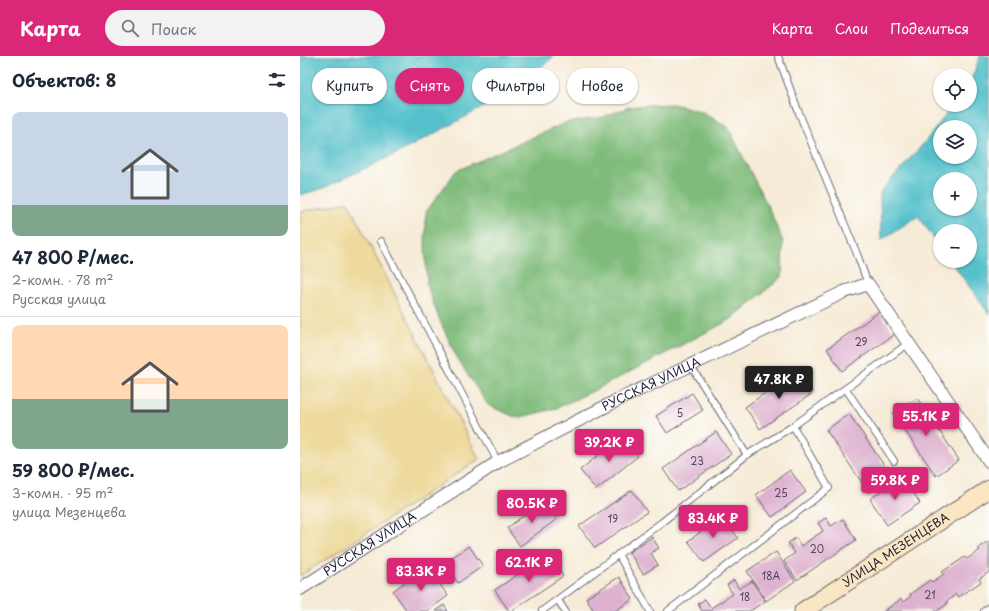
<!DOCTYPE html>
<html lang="ru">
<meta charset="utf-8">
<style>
body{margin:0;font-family:"Playpen Sans",sans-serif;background:#f2f2f3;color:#1f2937;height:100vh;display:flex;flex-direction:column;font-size:15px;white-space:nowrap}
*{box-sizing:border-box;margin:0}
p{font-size:13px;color:#747a83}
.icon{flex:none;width:22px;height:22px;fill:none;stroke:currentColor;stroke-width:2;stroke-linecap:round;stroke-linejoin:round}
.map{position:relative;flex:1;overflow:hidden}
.panel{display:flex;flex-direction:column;background:#fff;width:300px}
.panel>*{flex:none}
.top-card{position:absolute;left:12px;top:12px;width:380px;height:36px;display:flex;gap:8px}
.fabs{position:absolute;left:633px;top:12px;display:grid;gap:8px}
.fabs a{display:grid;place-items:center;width:44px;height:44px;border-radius:50%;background:#fff;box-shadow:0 1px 3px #0004;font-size:20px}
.price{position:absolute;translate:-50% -34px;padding:0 9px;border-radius:4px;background:#db2777;color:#fff;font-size:13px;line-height:26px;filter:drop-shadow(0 1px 2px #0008)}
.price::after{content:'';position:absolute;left:50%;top:24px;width:12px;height:9px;margin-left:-6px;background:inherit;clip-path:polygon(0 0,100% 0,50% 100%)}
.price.selected{background:#222;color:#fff}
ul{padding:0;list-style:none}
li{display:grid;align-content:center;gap:8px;height:212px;padding:0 12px}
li+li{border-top:1px solid #e0e1e3}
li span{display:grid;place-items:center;height:124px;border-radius:8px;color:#555}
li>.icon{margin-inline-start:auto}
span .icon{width:72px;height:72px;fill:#fffc;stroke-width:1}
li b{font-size:17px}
h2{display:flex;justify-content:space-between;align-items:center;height:48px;padding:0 12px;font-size:17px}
.tag{padding:0 14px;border-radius:18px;background:#fff;box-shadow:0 1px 3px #0004;font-size:14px;line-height:36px}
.tag.selected{background:#db2777;color:#fff}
header{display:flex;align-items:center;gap:24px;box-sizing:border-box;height:56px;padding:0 20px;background:#db2777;color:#fff}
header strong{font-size:19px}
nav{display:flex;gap:22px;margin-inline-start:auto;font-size:14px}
.search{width:280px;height:36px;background:#f2f2f3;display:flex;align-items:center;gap:10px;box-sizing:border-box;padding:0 14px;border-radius:22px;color:#747a83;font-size:15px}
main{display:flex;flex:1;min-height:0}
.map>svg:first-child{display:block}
</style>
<header>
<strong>Карта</strong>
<div class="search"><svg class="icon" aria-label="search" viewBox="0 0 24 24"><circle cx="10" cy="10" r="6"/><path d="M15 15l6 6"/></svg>Поиск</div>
<nav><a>Карта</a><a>Слои</a><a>Поделиться</a></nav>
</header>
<main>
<section class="panel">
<h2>Объектов: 8<svg class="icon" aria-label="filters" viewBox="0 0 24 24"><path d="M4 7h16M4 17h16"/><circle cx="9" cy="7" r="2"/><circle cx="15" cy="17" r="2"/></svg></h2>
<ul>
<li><span style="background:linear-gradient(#c9d6e8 75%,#7fa58c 0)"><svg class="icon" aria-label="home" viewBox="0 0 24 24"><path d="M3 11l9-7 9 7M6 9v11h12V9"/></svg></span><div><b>47 800 ₽/мес.</b><p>2-комн. · 78 m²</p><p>Русская улица</p></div></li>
<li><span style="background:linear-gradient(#ffd9b3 60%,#7fa58c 0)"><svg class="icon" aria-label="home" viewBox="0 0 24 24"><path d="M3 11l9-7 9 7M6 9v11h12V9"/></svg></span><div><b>59 800 ₽/мес.</b><p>3-комн. · 95 m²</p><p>улица Мезенцева</p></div></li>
</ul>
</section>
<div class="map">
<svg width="689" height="555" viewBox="0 0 689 555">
<rect width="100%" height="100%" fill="#fdfcf7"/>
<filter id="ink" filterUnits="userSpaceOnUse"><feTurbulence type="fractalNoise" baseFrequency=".025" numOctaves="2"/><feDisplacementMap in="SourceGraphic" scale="8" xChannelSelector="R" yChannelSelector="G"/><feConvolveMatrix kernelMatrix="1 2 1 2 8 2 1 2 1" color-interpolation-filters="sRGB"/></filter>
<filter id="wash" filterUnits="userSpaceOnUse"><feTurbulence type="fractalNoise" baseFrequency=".012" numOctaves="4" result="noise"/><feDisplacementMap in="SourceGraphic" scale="16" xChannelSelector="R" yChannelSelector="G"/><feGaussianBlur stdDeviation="0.9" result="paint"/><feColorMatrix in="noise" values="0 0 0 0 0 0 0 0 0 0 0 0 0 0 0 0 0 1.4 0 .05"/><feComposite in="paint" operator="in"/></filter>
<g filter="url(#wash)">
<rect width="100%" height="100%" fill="#f6ebd7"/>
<!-- forest -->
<path fill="#7fbc7a" stroke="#506f5a" d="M 373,48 L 401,55 L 428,71 L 471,157 L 483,186 L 482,221 L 430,264 L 295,334 L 257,352 L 217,362 L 188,349 L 159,306 L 140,265 L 127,230 L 125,187 L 126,156 L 156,115 L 265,67 L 303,61 L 329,51 L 347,49 Z"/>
<!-- sand -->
<path fill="#eeda9e" stroke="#887e6c" d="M 48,146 L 179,403 L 36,497 L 0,520 L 0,156 Z"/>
<!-- water -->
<path fill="#53c0cb" stroke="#3a7183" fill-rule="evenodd" d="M 0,0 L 254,0 L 244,9 L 182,52 L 98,97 L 21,133 L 0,139 Z
M 680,0 L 689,0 L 689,258 L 651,205 L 670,205 L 670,175 L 640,175 L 640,190 L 618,160 L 581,184 L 580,136 L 625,86 L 653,49 L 670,49 L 670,27 ZM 640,71 L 670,71 L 670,101 L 640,101 ZM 640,123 L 670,123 L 670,153 L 640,153 Z"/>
<g id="blocks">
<!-- building -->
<path fill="#ddb1cf" d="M 579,256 L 595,278 L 542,315 L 527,293 Z
M 498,314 L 513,337 L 460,373 L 445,351 Z
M 392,337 L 403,354 L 367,377 L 356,360 Z
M 617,342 L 659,404 L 636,420 L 593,357 Z
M 549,358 L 592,421 L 569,437 L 526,374 Z
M 416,376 L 431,398 L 378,435 L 363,413 Z
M 322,380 L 338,400 L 296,434 L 280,414 Z
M 490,414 L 506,436 L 472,461 L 456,439 Z
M 603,421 L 620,447 L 587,469 L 570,443 Z
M 332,434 L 347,456 L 295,492 L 279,470 Z
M 244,445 L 257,463 L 220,490 L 207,472 Z
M 423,460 L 438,482 L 404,506 L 388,485 Z
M 526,462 L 531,470 L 543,463 L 556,484 L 497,524 L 484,505 L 495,497 L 488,487 L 496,482 L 501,490 L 523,475 L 518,467 Z
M 352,481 L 359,492 L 351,497 L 358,509 L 343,518 L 329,496 Z
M 689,485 L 689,516 L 679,523 L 681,526 L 658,541 L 656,538 L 646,546 L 647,548 L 637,555 L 584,555 L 601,543 L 603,546 L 611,540 L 610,538 L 630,524 L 632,526 L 644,518 L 642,516 L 665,501 L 667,503 L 680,494 L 678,492 Z
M 169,490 L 183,510 L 158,527 L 144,507 Z
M 476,496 L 495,525 L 466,545 L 447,515 Z
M 247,498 L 263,520 L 211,555 L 209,555 L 195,534 Z
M 127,510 L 148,540 L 127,555 L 107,555 L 93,535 Z
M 319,521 L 333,543 L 315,555 L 294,555 L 286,542 Z
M 434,524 L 439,533 L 452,525 L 465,545 L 450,555 L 402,555 L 398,548 L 405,543 L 411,552 L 433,538 L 427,529 Z
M 144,549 L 148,555 L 135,555 Z"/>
</g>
</g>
<g filter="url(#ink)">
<use href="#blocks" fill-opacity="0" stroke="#6c6872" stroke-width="1"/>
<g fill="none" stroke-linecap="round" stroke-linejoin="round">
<defs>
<path id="lane" d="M 478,0 L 499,57 L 557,198 L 568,228
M 81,185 L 198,406
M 391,310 L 447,399
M 546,333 L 594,405
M 318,498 L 350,555
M 258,544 L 265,555
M 242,555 L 362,466 L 447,399 L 493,370 L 609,287
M 368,555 L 529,432 L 493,370
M 684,555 L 689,551"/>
<g id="street">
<path id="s1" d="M 0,533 L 198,406 L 316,345 L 544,236 L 568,228 L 689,405"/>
</g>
<g id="secondary">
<path id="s2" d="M 503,555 L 689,433"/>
</g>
</defs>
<!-- lane casing -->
<use href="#lane" stroke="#6c6872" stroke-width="8"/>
<!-- street casing -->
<use href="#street" stroke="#6c6872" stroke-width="14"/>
<!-- secondary casing -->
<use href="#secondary" stroke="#6c6872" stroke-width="19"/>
<!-- lane -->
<use href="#lane" stroke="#fff" stroke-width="6"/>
<!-- street -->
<use href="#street" stroke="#fff" stroke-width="12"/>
<!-- secondary -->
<use href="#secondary" stroke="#fbe6c4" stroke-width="17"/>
</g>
</g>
<g text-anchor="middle" stroke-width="3.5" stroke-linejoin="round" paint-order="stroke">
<!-- number labels -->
<g font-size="10" fill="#514660">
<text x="561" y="290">29</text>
<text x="380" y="361">5</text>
<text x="397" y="409">23</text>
<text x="481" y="441">25</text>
<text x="313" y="467">19</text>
<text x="517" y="497">20</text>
<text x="471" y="524">18А</text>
<text x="630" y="543">21</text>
<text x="445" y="545">18</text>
</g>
<!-- street labels -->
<g font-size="12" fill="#22223b" stroke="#fdfcf7">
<text dy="4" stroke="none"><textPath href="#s1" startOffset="407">РУССКАЯ УЛИЦА</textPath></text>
<text dy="4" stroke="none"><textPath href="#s1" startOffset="83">РУССКАЯ УЛИЦА</textPath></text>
<text dy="4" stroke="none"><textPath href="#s2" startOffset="111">УЛИЦА МЕЗЕНЦЕВА</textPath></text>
</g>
</g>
</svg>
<div class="fabs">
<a><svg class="icon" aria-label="locate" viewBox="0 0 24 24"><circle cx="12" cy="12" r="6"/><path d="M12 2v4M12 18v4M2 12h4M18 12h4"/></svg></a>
<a><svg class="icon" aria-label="layers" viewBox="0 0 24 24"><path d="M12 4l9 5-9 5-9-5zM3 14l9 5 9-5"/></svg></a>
<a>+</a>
<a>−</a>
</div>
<b class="price selected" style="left:479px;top:344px">47.8K ₽</b>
<b class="price" style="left:626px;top:381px">55.1K ₽</b>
<b class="price" style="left:309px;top:407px">39.2K ₽</b>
<b class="price" style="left:595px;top:445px">59.8K ₽</b>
<b class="price" style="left:232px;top:468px">80.5K ₽</b>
<b class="price" style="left:413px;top:483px">83.4K ₽</b>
<b class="price" style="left:229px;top:527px">62.1K ₽</b>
<b class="price" style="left:121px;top:536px">83.3K ₽</b>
<div class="top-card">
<a class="tag">Купить</a>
<a class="tag selected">Снять</a>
<a class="tag">Фильтры</a>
<a class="tag">Новое</a>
</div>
</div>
</main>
